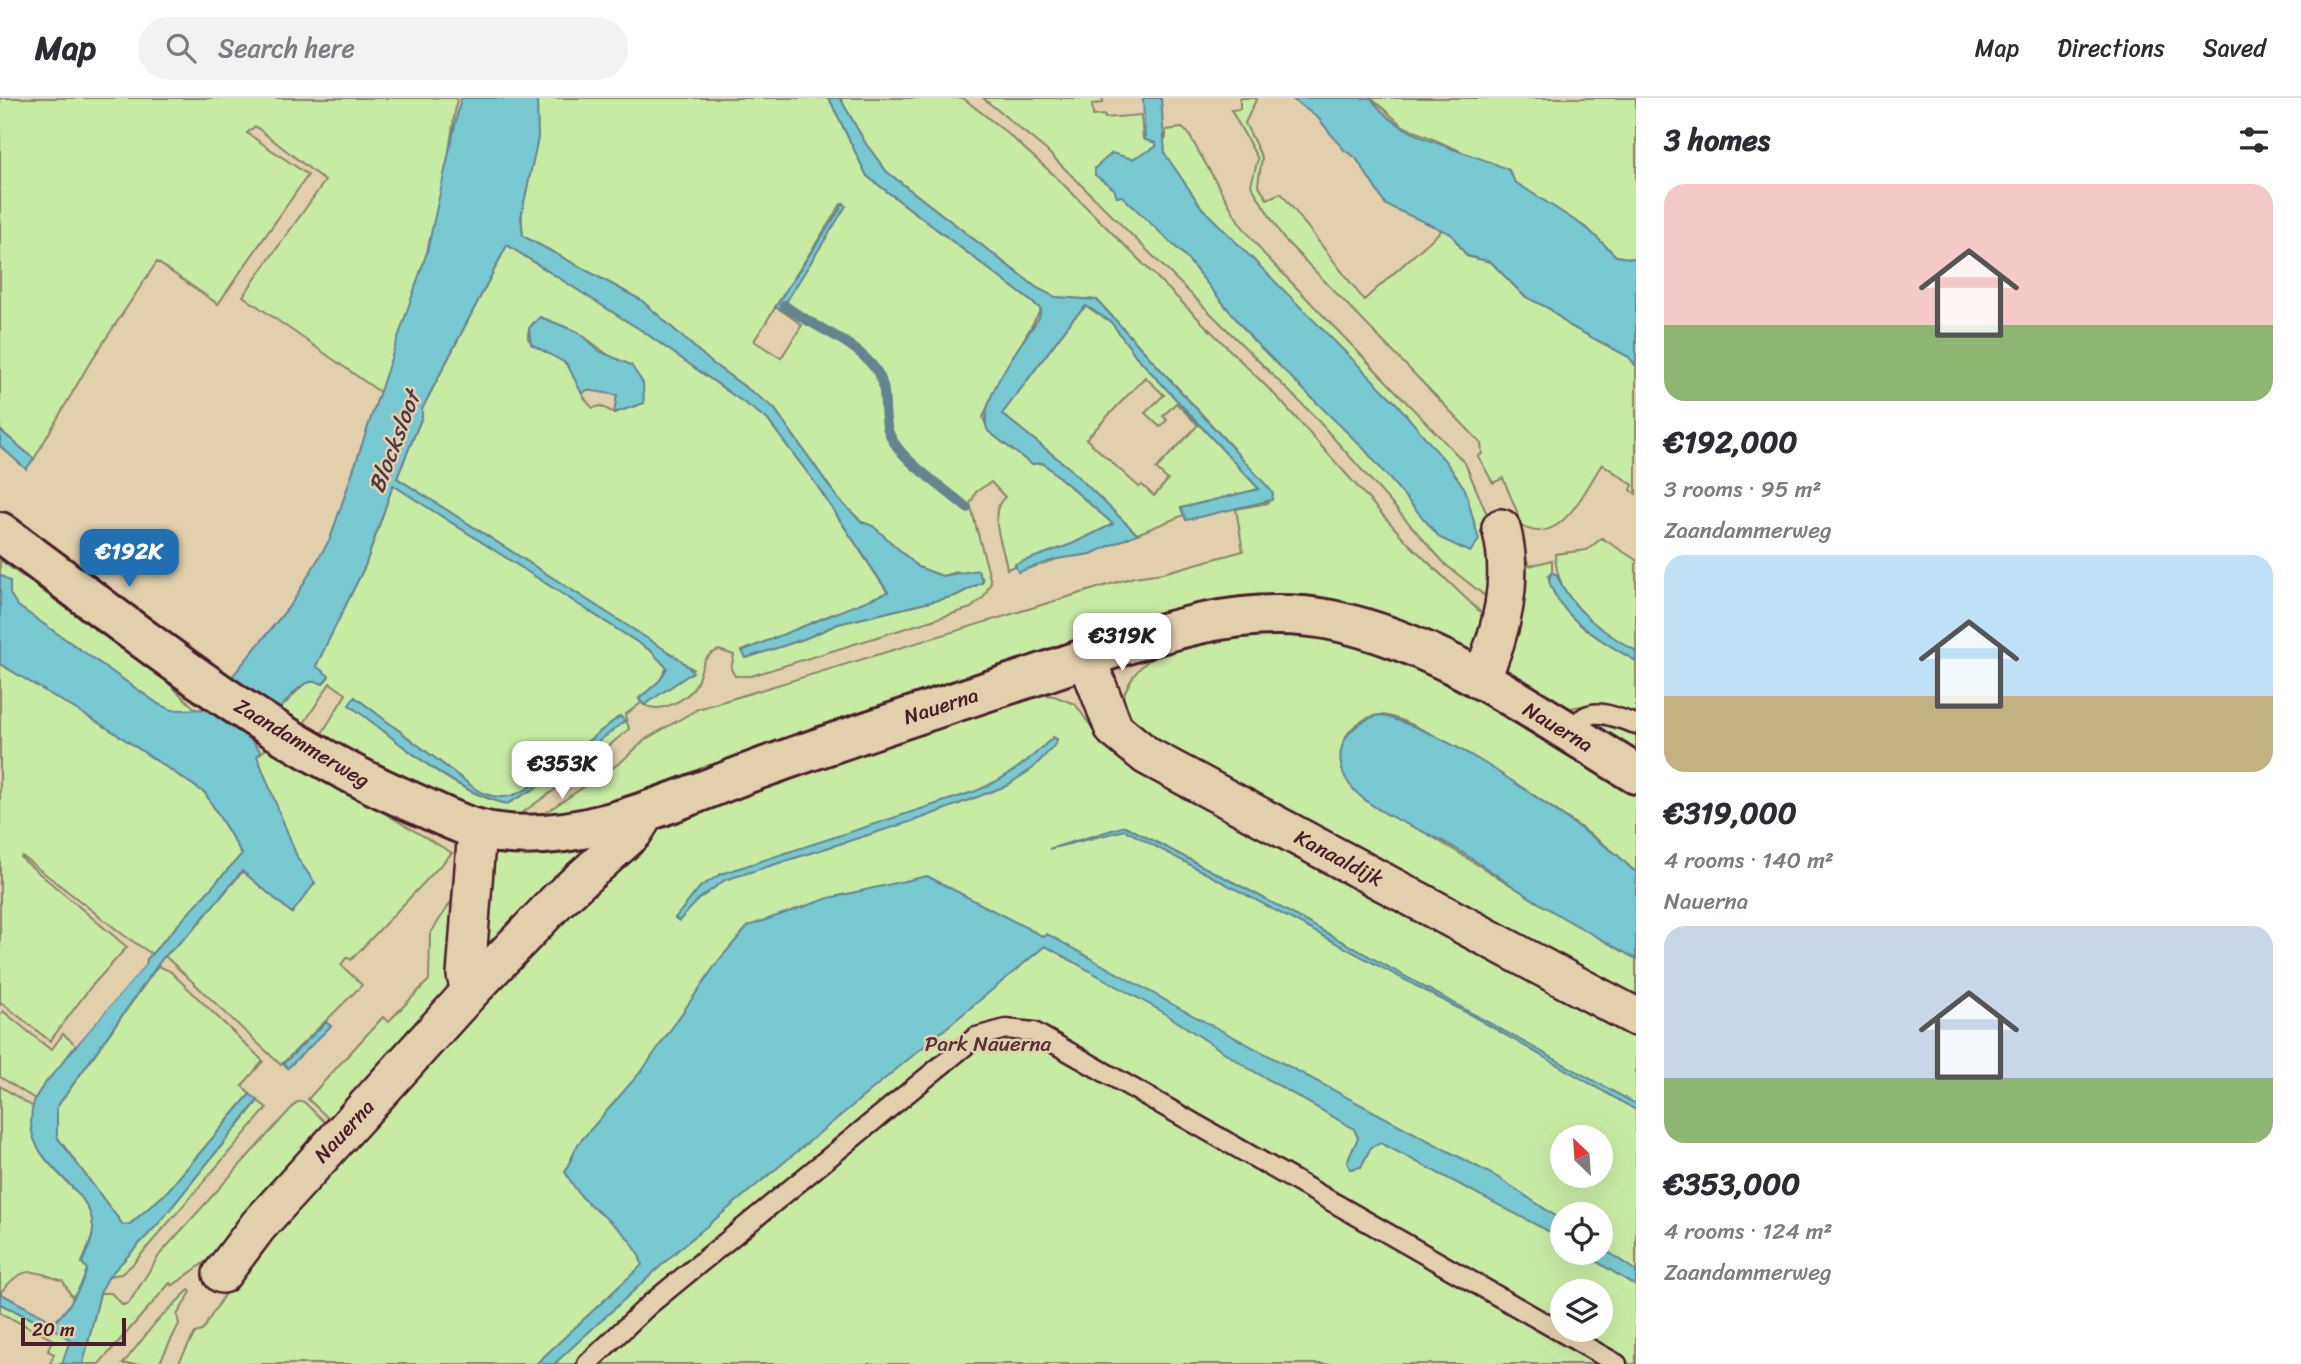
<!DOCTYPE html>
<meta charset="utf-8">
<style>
body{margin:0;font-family:Sriracha,sans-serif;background:#f2f2f3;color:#2b2b33;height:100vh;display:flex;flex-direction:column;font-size:26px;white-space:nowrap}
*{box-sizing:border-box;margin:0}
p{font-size:23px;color:#7c7c81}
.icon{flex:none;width:38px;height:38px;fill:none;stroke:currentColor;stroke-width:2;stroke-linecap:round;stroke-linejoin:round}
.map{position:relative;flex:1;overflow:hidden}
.drawer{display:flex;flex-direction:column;background:#fff;width:665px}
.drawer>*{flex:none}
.needle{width:46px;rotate:335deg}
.buttons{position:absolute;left:1550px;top:1027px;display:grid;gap:14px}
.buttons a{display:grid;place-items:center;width:63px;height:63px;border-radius:50%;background:#fff;box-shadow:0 7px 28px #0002;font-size:35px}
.scale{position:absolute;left:21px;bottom:18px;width:105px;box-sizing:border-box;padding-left:7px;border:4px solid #4a1f2b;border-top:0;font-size:19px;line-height:24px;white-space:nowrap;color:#4a1f2b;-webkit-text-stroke:5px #e2d0ad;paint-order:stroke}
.price{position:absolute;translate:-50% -60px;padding:0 16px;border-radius:14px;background:#fff;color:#222;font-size:23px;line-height:46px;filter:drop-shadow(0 2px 4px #0008)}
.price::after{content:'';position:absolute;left:50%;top:42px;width:21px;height:16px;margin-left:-10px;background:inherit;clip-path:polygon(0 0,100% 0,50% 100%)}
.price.selected{background:#1f6fb2;color:#fff}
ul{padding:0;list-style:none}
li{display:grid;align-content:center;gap:14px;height:371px;padding:0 28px}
li span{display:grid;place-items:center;height:217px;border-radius:21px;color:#555}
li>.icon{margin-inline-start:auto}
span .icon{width:126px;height:126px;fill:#fffc;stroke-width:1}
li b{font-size:30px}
h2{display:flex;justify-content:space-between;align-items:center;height:84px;padding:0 28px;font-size:30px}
header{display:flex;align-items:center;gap:42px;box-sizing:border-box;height:98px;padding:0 35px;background:#fff;border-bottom:2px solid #e1e1e2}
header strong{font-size:33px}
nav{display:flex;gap:38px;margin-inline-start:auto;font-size:24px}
.search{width:490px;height:63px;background:#f2f2f3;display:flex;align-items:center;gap:18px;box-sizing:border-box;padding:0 24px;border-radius:38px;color:#7c7c81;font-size:26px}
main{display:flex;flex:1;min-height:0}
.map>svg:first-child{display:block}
</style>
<header>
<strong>Map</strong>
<div class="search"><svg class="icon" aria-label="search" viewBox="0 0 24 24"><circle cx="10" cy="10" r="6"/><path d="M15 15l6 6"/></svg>Search here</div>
<nav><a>Map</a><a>Directions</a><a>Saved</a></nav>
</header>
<main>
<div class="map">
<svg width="1636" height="1266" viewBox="0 0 1636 1266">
<rect width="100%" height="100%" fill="#e2d0ad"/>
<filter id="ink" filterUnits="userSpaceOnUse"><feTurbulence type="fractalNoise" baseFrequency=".0143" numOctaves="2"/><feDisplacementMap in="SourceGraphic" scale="14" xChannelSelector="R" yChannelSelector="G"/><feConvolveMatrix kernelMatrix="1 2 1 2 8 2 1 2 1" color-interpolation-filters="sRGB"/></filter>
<g filter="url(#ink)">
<!-- green -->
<path fill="#c8eba4" stroke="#898568" stroke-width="2" fill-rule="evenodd" d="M 0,0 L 457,0 L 439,121 L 384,297 L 243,198 L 325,83 L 255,28 L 247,35 L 308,77 L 218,206 L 157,164 L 89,266 L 34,361 L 0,332 Z
M 537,0 L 829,0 L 867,78 L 1041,211 L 995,292 L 983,319 L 988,333 L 1031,366 L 1043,365 L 1113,426 L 1072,446 L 1007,471 C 1004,449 986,414 1005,399 L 991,384 L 976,394 L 970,406 L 991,484 L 984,499 L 971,510 L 751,578 L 735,578 L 731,571 L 734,557 L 719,552 C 699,559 703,573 696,586 C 688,602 660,616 644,607 L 693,571 L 397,380 L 422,319 L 422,311 L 507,147 L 644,234 L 767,321 L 816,386 L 888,495 L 818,522 L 746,560 L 804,541 L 838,526 L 955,498 L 983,484 L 982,479 L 957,474 L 942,478 L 918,469 L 873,428 L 862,424 L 839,402 L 774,310 L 712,265 L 641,202 L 523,138 C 517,93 535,45 537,0 ZM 841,106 L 845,108 L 781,212 L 802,227 L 781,260 L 754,243 ZM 543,220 L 578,234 L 608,257 L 644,305 L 614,315 L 601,308 L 593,310 C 579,298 579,279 566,266 C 556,254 541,253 528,241 C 527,230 533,223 543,220 Z
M 840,0 L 963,0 L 1007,35 L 1055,78 L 1279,301 L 1407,444 L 1480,514 L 1487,525 L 1472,556 L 1337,507 L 740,662 L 570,719 L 542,717 L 621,664 L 646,641 L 698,611 L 1134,479 L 1163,475 L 1243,453 L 1236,411 L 1268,405 L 1233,350 L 1097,202 L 1055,199 L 1037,190 L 887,74 L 866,46 Z
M 983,0 L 1103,0 L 1103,5 L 1092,6 L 1093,18 L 1104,17 L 1105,20 L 1141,17 L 1143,41 L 1145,34 L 1163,34 L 1166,41 L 1166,32 L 1182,30 L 1188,35 L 1239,124 L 1264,156 L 1465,365 L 1495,435 L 1489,501 L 1446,467 L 1314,318 L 1046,52 Z
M 1240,0 L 1257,0 L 1245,25 L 1262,60 L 1258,86 L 1267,101 L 1281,95 L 1364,202 L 1443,131 L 1451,136 L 1467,158 L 1491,164 L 1524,198 L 1550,211 L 1570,228 L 1629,259 L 1636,268 L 1636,396 L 1631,392 L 1633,387 L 1602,366 C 1583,395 1559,453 1518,426 L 1518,416 L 1503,380 L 1493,385 L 1478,358 L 1482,356 L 1481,345 L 1283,140 L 1251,87 L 1258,61 L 1231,12 L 1240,11 Z
M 1371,0 L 1636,0 L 1636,161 L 1616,158 L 1588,131 L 1476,60 L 1403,28 Z
M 1086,208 L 1111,224 L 1136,258 L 1259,391 L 1181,410 L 1184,417 L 1137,436 L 1068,369 L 1002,316 L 1073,221 ZM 1145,279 L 1164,297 L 1145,315 L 1160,329 L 1167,322 L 1163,318 L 1176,305 L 1198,327 L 1156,371 L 1168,382 L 1154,398 L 1142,387 L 1139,389 L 1086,341 Z
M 393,387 L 651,553 L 667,569 L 660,583 L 639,600 L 641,605 L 625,617 L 629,631 L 567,683 L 516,719 L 488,720 L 319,640 L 346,596 L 330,585 L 303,627 L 278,613 L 305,585 L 315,582 L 323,586 L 329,578 L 315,568 L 365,468 ZM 355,599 L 478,693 C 497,702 509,701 527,691 L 620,618 L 624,623 L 546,684 L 507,706 C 452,695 395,640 350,607 Z
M 1602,440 L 1636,462 L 1636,553 C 1596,531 1557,505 1555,456 L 1587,452 Z
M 0,462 L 165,582 L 206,621 L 179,626 L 0,501 Z
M 1552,462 L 1552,475 L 1548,478 C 1557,520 1602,543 1636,563 L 1636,617 L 1595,605 L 1566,611 L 1506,579 L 1499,564 L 1523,468 L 1528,464 L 1529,468 Z
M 1300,534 L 1379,553 L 1457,587 L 1636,695 L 1636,774 C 1628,769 1623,761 1616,756 C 1583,728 1417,616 1380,617 C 1365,618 1348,630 1344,644 C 1339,661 1344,675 1353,690 L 1548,810 L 1636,861 L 1636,909 L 1140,638 C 1135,629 1126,619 1124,609 C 1121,600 1126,591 1130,584 C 1158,532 1249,536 1300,534 Z
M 0,566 L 112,633 L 205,695 L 242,756 L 152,856 L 125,838 L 22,758 L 21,760 L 127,849 L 90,890 L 50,943 L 2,905 L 0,907 Z
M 1036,596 L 1054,598 L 1075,606 L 1098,638 L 1636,928 L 1636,1266 L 554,1266 L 632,1193 L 624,1184 L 536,1266 L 178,1266 L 195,1235 L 202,1233 L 235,1179 L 552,827 L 661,727 L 670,720 ZM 1563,1040 L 1601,1040 L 1601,1078 L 1563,1078 ZM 1563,1116 L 1601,1116 L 1601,1155 L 1563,1155 ZM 1563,1194 L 1601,1194 L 1601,1232 L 1563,1232 Z
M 1602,624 L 1636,635 L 1636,658 L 1593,628 Z
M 270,648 L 452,755 L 351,862 L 347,859 L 341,867 L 362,887 L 281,967 L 165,858 L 193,832 L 243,773 L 292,815 L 299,765 L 257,658 Z
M 605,740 L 476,866 L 491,758 L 497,754 L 546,753 Z
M 455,798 L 455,884 L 331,1023 L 308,1001 L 383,919 L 388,924 L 429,882 L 430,836 Z
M 158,868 L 170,873 L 263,963 L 242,988 L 250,996 L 165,1096 L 130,1126 L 123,1127 L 57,1039 L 57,1009 Z
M 3,913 L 51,952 L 63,936 L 76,947 L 35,1001 L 0,979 L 0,917 Z
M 0,988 L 33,1009 C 24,1074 91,1083 93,1129 C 94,1141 86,1154 82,1165 L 88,1171 L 82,1189 L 72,1199 L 63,1183 C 28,1170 23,1169 0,1195 Z
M 258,1003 L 267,1010 L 132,1167 L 121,1176 L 109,1178 L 160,1123 Z
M 297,1004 L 304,1004 L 328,1027 L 212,1159 L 172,1188 L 170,1185 L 99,1266 L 83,1266 L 100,1195 L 111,1195 L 123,1207 L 129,1205 L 160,1156 Z
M 189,1192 L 191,1194 L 177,1217 L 179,1226 L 159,1266 L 123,1266 L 156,1224 Z
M 0,1206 L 58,1233 L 70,1242 L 62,1266 L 50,1266 L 54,1256 L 48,1253 L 52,1241 L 0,1215 Z"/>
<!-- water -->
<path fill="#78c8d2" stroke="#66848f" stroke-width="2" d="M 461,0 L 537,0 L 538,40 L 521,119 L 523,138 L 641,202 L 712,265 L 774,310 L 839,402 L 862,424 L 873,428 L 918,469 L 942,478 L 978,472 L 983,484 L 955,498 L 838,526 L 804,541 L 746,560 L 742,553 L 888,494 L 816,386 L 767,321 L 644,234 L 507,147 L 422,311 L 422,318 L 397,380 L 681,562 L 693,574 L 644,607 L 639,601 L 660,582 L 667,570 L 651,553 L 393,387 L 365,468 L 316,568 L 329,578 L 323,586 C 304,576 290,600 278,613 L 269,610 L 248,638 L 261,654 L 257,658 L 298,761 L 315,785 L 292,815 L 242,773 L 193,832 L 162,861 L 57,1009 L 57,1039 L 123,1127 L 130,1126 L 165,1096 L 250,996 L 258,1002 L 160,1124 L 109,1178 L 100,1195 L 83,1266 L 62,1266 L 70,1242 L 58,1233 L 0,1206 L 0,1195 L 53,1224 C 66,1217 83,1185 87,1171 L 82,1165 C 86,1154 94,1141 93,1129 C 91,1081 15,1067 34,1004 C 38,991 51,979 59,969 C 87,934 116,900 146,866 L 147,861 L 242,756 L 205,695 L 112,633 L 0,566 L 0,477 L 10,483 L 10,496 L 18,508 L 160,607 L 172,612 L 213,611 L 231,580 L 292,505 L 330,441 L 427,154 Z
M 829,0 L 840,0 L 866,46 L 887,74 L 1037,190 L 1055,199 L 1097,202 L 1269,390 L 1273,396 L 1272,402 L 1186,422 L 1181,410 L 1259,391 L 1136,258 L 1111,224 L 1086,208 L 1073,221 L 1002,316 L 1068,369 L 1137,436 L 1091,456 L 1057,461 L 1018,474 L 1015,466 L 1072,446 L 1113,426 L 1043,365 L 1031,366 L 988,333 C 975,306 1023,243 1039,220 L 1041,211 L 867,78 Z
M 1143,0 L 1161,0 L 1165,56 L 1202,110 L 1397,306 L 1446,364 L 1465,391 L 1479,442 L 1470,454 L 1440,440 L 1365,352 L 1253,242 L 1184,157 L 1122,98 L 1117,99 L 1114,91 L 1095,77 L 1095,70 L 1112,55 L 1132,61 L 1156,49 L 1156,45 L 1145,42 Z
M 1291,0 L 1371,0 C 1398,42 1467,52 1509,72 L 1515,84 L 1588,131 L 1616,158 L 1636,161 L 1636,268 L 1629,259 L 1570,228 L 1550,211 L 1524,198 L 1491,164 L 1467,158 L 1451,136 L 1386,107 L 1356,60 L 1344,52 L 1318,20 Z
M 844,105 L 846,108 L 781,212 L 775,209 Z
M 540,219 L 578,234 L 599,253 L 631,267 L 643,285 L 644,305 L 614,315 L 617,297 L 587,292 L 582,296 L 567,266 L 531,246 L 529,230 Z
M 0,332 L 34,361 L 26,371 L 0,348 Z
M 1551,475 L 1556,476 C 1573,513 1601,533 1636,553 L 1636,563 C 1602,543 1562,522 1549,483 Z
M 355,599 L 478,693 C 497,702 509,701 527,691 L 620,618 L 625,623 L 546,684 L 507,706 C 450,693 397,641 349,607 Z
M 1380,617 C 1457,637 1547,707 1612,753 C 1621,759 1627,768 1636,774 L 1636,861 C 1607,844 1576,828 1547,810 C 1515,791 1485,768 1453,749 C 1423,731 1386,721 1359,697 C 1326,667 1339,627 1380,617 Z
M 1053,639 L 1057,641 L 1056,646 L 1032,671 L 1006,688 L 922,720 L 725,782 L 699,801 L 679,823 L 675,820 L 700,789 L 721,776 L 976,693 C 1007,680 1029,663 1053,639 Z
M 1125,728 L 1258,797 L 1636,1006 L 1636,1012 L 1467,915 L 1125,732 L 1049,751 Z
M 927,778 L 1044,839 L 1047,836 L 1181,911 L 1499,1080 L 1563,1123 L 1563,1141 L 1381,1045 L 1371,1049 L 1361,1069 L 1350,1071 L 1347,1064 L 1358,1040 L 1354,1031 L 1248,970 L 1161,913 L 1045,848 L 677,1153 L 554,1266 L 536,1266 L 642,1167 C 635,1135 601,1120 581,1098 C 575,1091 570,1082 565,1074 L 578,1046 L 644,970 L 719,862 L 748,828 L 829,800 Z
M 326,924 L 331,928 L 288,970 L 283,966 Z
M 1601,1149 L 1636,1173 L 1636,1188 L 1583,1155 L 1601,1155 Z"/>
<!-- pier -->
<path fill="#e2d0ad" d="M 143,863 L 146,866 L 76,947 L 73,945 Z"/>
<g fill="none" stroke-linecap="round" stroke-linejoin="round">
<!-- stream -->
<path stroke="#66848f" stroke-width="10" d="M 784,207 C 812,229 855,242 876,272 C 890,292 881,314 889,335 C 900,363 945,390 967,410"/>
<defs>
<path id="service" d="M 1569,636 C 1588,604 1607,617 1636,626
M 587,1266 L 649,1207 L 976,939 L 1006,931 L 1034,934 L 1617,1266"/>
<path id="minor" d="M 1087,561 L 1114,631 L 1147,658 L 1636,919
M 1480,582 C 1502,536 1515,480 1501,430
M 470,894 L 466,877 L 477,731
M 222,1176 L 258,1128 L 470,894 L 558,802 L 633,735 L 647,713"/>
<path id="tertiary" d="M 0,434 C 133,531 261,640 414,705 C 441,717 469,732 499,735 C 584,746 673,703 751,674 C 842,641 933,611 1025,581 C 1123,549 1226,501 1331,522 C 1442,545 1541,618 1636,676"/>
</defs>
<!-- service casing -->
<use href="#service" stroke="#4a1f2b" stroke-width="23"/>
<!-- minor casing -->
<use href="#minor" stroke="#4a1f2b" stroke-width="42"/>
<!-- tertiary casing -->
<use href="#tertiary" stroke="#4a1f2b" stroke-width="44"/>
<!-- service -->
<use href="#service" stroke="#e2d0ad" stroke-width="18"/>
<!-- minor -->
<use href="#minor" stroke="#e2d0ad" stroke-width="37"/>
<!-- tertiary -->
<use href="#tertiary" stroke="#e2d0ad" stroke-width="38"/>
</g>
</g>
<g text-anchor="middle" stroke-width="5" stroke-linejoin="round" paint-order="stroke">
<!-- street labels -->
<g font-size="21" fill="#4a1f2b" stroke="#e2d0ad">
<text transform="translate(941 608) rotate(-18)" y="7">Nauerna</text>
<text transform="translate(1558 629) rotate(31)" y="7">Nauerna</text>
<text transform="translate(302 645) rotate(31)" y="7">Zaandammerweg</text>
<text transform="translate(1339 760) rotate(28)" y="7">Kanaaldijk</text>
<text transform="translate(344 1033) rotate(-47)" y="7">Nauerna</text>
</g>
<!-- park labels -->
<g font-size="21" fill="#573337" stroke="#e2d0ad">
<text x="988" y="953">Park Nauerna</text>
</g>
<!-- water labels -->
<g font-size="23" font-style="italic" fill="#513844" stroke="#e2d0ad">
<text transform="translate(394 344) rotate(-69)" y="8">Blocksloot</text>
</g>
</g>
</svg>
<div class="buttons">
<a><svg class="needle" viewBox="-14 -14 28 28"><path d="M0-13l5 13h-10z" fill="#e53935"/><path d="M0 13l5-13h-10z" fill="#7c7c81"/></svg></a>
<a><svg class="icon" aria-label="locate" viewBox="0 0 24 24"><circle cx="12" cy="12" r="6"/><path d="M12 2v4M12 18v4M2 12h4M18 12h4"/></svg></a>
<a><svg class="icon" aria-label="layers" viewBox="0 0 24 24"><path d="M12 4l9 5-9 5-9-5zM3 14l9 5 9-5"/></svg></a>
</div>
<div class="scale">20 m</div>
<b class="price selected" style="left:129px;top:491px">€192K</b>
<b class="price" style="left:1122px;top:575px">€319K</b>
<b class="price" style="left:562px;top:703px">€353K</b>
</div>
<section class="drawer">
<h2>3 homes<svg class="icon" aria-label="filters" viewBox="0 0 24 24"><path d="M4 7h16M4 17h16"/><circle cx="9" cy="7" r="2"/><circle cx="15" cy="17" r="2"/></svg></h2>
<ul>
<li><span style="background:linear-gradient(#f6c9c9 65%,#8fb573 0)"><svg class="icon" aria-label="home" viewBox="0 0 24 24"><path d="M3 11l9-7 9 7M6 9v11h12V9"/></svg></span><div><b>€192,000</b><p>3 rooms · 95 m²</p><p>Zaandammerweg</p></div></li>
<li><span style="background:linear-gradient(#bfe0f5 65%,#c2b280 0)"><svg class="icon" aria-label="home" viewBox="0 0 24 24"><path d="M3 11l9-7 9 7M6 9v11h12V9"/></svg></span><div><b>€319,000</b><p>4 rooms · 140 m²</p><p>Nauerna</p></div></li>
<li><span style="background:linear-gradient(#c9d6e8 70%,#8fb573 0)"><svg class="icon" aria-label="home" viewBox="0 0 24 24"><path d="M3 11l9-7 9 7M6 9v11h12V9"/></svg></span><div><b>€353,000</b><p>4 rooms · 124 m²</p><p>Zaandammerweg</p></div></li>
</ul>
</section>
</main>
